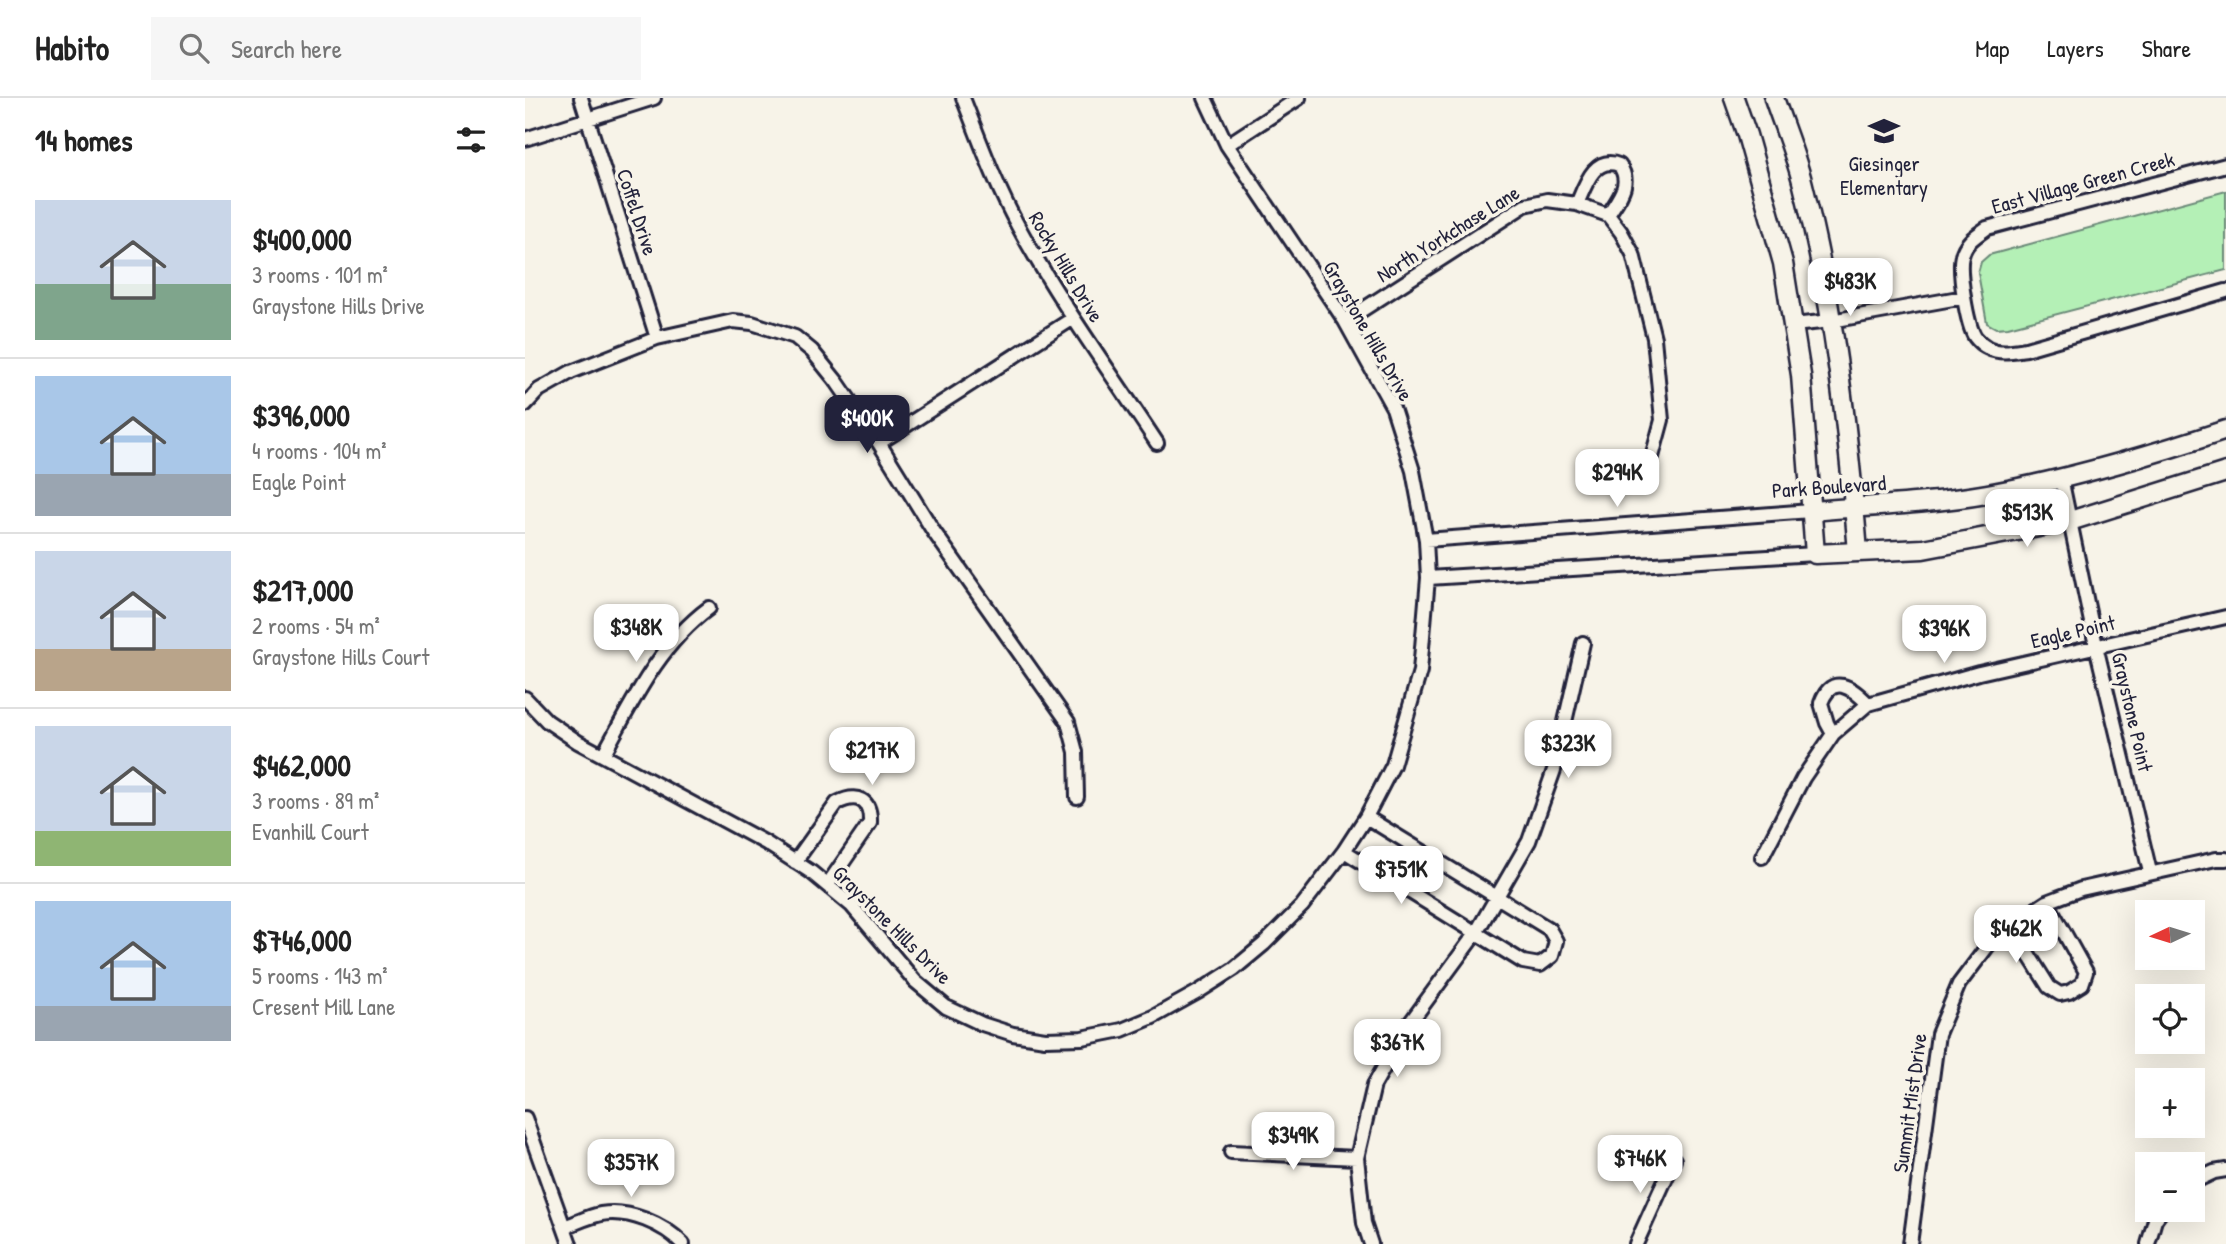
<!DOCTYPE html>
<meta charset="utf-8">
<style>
body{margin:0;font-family:"Patrick Hand",sans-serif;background:#f6f6f6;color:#222;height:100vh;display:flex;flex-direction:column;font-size:26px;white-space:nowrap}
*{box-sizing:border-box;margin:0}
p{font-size:23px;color:#767676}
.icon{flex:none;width:38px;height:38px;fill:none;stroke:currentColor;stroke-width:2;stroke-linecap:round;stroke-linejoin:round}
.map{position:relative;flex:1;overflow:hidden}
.drawer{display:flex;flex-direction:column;background:#fff;width:525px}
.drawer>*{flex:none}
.needle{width:46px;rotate:266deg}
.tools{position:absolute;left:1610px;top:802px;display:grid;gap:14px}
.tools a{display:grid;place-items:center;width:70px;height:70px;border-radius:0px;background:#fff;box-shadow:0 7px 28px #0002;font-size:35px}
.price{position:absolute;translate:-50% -60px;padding:0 16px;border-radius:14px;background:#fff;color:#222;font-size:23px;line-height:46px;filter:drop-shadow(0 2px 4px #0008)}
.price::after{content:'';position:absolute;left:50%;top:42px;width:21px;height:16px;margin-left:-10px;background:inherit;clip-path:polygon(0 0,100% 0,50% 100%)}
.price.active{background:#22223b;color:#fff}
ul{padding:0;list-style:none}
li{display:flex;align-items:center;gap:21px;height:175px;padding:0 35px}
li+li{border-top:2px solid #e0e0e0}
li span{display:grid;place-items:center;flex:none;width:196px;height:140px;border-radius:0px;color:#555}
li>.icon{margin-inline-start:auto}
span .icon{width:84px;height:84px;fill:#fffc;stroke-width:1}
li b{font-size:30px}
h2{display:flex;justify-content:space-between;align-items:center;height:84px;padding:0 35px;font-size:30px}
header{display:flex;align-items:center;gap:42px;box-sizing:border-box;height:98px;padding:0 35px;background:#fff;border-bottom:2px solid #e0e0e0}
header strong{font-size:33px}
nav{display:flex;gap:38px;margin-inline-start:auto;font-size:24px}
.search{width:490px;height:63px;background:#f6f6f6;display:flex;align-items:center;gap:18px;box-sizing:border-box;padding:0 24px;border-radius:0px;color:#767676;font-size:26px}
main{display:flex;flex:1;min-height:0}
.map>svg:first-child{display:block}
</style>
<header>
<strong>Habito</strong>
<div class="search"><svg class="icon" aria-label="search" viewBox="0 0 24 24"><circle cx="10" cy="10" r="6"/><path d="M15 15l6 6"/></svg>Search here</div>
<nav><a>Map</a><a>Layers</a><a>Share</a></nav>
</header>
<main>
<section class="drawer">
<h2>14 homes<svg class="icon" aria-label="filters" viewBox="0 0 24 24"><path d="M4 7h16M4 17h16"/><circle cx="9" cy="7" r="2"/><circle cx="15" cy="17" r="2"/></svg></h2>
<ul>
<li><span style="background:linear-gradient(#c9d6e8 60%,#7fa58c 0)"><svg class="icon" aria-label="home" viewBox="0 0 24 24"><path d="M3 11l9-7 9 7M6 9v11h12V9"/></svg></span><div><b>$400,000</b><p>3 rooms · 101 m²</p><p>Graystone Hills Drive</p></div></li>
<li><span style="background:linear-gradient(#a9c7e8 70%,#9aa5b1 0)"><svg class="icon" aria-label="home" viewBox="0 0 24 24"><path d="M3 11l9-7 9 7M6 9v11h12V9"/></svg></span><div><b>$396,000</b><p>4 rooms · 104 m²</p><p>Eagle Point</p></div></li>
<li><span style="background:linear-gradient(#c9d6e8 70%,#b9a48a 0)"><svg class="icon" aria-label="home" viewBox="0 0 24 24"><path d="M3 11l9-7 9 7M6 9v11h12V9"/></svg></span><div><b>$217,000</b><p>2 rooms · 54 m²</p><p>Graystone Hills Court</p></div></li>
<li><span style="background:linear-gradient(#c9d6e8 75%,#8fb573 0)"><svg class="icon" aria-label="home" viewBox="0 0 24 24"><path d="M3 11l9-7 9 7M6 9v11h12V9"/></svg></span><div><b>$462,000</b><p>3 rooms · 89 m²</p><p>Evanhill Court</p></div></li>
<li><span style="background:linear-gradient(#a9c7e8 75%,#9aa5b1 0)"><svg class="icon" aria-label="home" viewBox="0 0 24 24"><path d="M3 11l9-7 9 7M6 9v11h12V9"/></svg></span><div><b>$746,000</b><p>5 rooms · 143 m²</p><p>Cresent Mill Lane</p></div></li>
</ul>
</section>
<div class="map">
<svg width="1701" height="1146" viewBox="0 0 1701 1146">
<rect width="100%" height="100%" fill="#f7f3e8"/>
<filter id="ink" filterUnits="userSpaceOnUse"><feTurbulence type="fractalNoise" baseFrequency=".0143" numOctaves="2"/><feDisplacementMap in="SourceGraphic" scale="14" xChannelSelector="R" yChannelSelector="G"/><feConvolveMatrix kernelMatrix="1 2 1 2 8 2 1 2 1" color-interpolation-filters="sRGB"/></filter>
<g filter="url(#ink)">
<!-- green -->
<path fill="#b4f0b6" stroke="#6b8978" stroke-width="2" d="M 1701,93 L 1701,172 L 1483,229 L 1471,230 L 1462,225 L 1453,175 L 1456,164 L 1464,157 Z"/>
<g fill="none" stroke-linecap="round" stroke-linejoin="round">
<defs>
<path id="street" d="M 56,0 L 132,240
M 438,0 C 455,43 471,88 493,128 C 534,204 585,273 632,345
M 0,41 L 129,0
M 702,47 L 774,0
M 1701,67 L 1462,130 C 1452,137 1440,144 1437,158 C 1433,172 1442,227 1450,239 C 1453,243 1459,248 1463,250 C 1475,256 1488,253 1501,251 L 1701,193
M 1052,106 C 1060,88 1069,57 1094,67 C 1108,85 1093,101 1083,117
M 820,223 L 1000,107 L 1022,102 L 1052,106 L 1083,117 L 1096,134 L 1108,156 L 1129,240 L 1137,322 L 1127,359
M 1268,227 L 1306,223 L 1439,199
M 0,307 L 14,292 L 46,274 L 132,240 L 208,223 L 227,225 L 270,239 L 287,253 L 312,284 L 354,345 L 409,434 L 543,624 L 551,654 L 552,699
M 354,345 L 547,221
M 1536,380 L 1571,548 L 1625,774
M 901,442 L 1286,413
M 903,480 L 1290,456
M 0,600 L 22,623 L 53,644 L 241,745 L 286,774 L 326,807 L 390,883 L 421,909 L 457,926 L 488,936 L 520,941 L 557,940 L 597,932 L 628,919 L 673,894 L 709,871 L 739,846 L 777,808 L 819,753 L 841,719 L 868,667 L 895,573 L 903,480 L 901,442 L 888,373 L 868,310 L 820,223 L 702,47 L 680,0
M 1308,636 L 1302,625 L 1296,605 C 1307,575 1327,589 1343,606
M 78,657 C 108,603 134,547 184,510
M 819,753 L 998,864 L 1015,867 L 1027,858 L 1031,843 L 1024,831 L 841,719
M 1237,759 L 1278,680 L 1308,636 L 1343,606 L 1454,575 L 1701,519
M 270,764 L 312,705 C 332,695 346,701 345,725 L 303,786
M 1485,827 L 1524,889 L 1535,896 L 1544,894 L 1557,886 L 1561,874 L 1522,804
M 0,1020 L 45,1146
M 706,1054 L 832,1060
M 1668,1084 L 1689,1074 L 1701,1072
M 39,1129 C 51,1125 64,1118 76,1116 C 104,1111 139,1126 158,1146
M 846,1146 L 839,1125 L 832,1060 L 849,987 L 882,929 L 951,835 L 1004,743 L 1029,672 L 1058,545
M 1111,1146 L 1149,1062
M 1385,1146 L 1413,936 L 1434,886 L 1471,837 L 1522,804 L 1556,791 L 1691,761 L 1701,761
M 1623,1146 L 1630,1122 L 1638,1111"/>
<path id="secondary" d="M 1209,0 L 1222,37 L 1258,165 L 1276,277 L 1290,456 L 1398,451 L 1545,423 L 1701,374
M 1249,0 C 1259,30 1272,60 1279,91 C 1309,210 1323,332 1333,454
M 1286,413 C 1345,408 1404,406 1462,396 C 1543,382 1623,358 1701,332"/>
</defs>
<!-- street casing -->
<use href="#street" stroke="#22223b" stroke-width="18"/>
<!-- secondary casing -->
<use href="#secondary" stroke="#22223b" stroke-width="23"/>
<!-- street -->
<use href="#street" stroke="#f7f3e8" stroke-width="12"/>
<!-- secondary -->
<use href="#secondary" stroke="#f7f3e8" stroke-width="18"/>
</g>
</g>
<!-- icons -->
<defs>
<symbol id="school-bare" viewBox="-9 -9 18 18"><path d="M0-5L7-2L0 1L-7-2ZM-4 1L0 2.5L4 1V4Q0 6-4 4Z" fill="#22223b" stroke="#f7f3e8" stroke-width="2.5" paint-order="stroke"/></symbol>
</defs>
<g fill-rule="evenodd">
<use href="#school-bare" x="1337" y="11" width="44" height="44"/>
</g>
<g text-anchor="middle" stroke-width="7" stroke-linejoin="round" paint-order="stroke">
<!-- poi labels -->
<g font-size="21" fill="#22223b" stroke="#f7f3e8">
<text x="1359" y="73">Giesinger<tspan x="1359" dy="24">Elementary</tspan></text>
</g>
<!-- street labels -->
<g font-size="21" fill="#22223b" stroke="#f7f3e8">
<text transform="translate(1558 85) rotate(-15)" y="7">East Village Green Creek</text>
<text transform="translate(112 114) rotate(72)" y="7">Coffel Drive</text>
<text transform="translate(923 136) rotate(-32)" y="7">North Yorkchase Lane</text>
<text transform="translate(541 169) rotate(59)" y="7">Rocky Hills Drive</text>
<text transform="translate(843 233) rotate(60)" y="7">Graystone Hills Drive</text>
<text transform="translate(1304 389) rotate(-4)" y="7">Park Boulevard</text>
<text transform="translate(1548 534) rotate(-13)" y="7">Eagle Point</text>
<text transform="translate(1607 614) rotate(77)" y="7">Graystone Point</text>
<text transform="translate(367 827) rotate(45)" y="7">Graystone Hills Drive</text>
<text transform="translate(1385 1005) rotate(-82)" y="7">Summit Mist Drive</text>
</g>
</g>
</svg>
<div class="tools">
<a><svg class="needle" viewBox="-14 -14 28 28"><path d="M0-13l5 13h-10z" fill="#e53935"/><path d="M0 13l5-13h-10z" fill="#767676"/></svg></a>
<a><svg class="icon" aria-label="locate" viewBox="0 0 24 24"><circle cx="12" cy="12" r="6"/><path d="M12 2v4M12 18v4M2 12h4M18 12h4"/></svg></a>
<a>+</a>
<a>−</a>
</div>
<b class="price" style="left:1325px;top:220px">$483K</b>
<b class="price active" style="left:342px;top:357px">$400K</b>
<b class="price" style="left:1092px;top:411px">$294K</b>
<b class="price" style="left:1502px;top:451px">$513K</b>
<b class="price" style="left:111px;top:566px">$348K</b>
<b class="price" style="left:1419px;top:567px">$396K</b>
<b class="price" style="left:1043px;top:682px">$323K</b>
<b class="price" style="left:347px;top:689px">$217K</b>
<b class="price" style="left:876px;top:808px">$751K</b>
<b class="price" style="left:1491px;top:867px">$462K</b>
<b class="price" style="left:872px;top:981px">$367K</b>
<b class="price" style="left:768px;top:1074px">$349K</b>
<b class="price" style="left:1115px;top:1097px">$746K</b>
<b class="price" style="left:106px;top:1101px">$357K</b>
</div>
</main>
